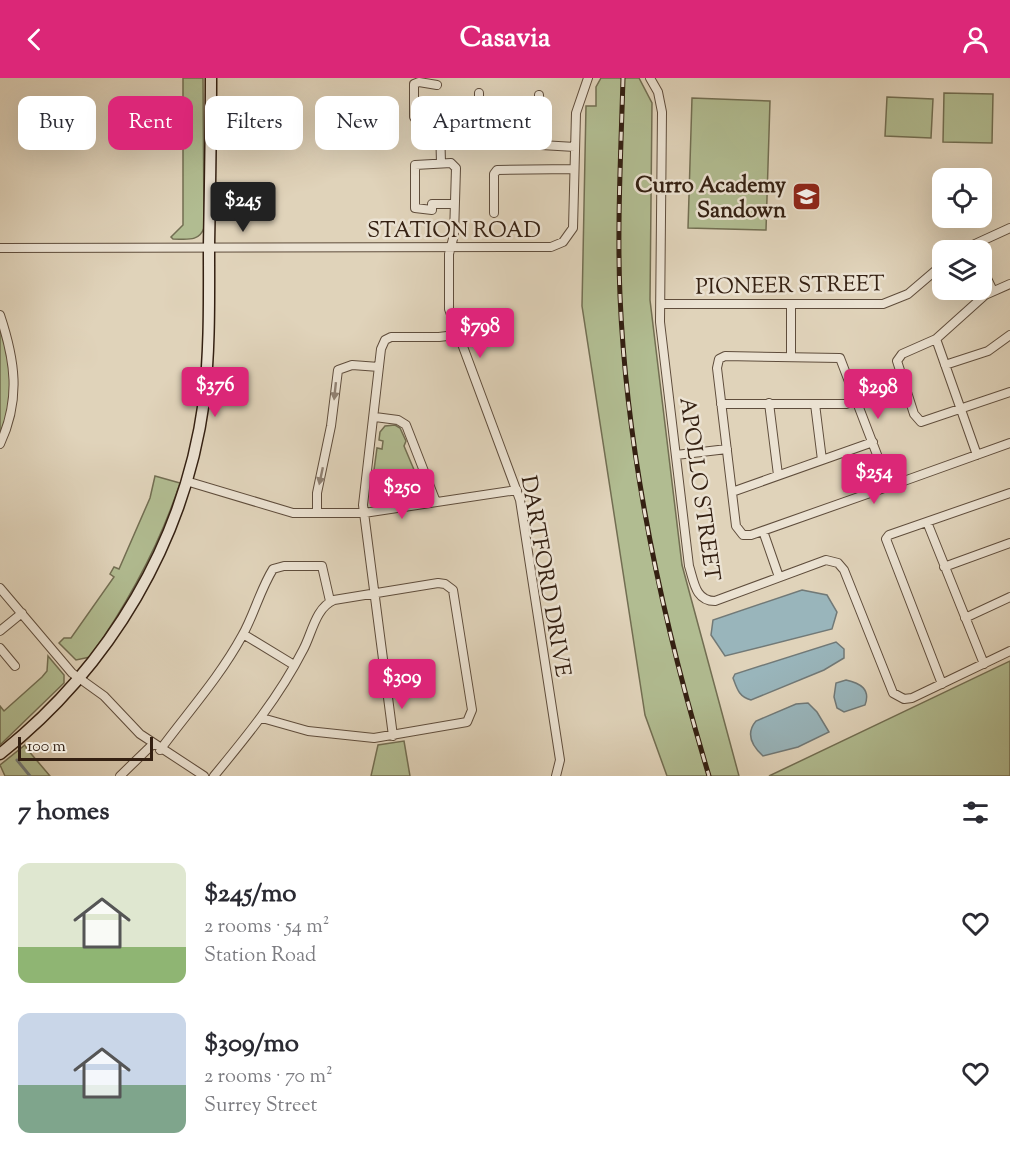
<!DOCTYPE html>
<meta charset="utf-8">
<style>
body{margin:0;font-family:"Sorts Mill Goudy",serif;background:#f2f2f3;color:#2b2b33;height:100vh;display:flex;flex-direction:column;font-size:22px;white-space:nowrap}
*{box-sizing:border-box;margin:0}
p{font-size:20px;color:#7c7c81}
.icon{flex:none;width:33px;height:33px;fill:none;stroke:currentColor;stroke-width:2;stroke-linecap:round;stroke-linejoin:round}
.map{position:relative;height:698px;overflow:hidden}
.details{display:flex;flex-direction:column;background:#fff;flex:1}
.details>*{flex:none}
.banner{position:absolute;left:18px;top:18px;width:600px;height:54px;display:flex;gap:12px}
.tools{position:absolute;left:932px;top:90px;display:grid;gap:12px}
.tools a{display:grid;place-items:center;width:60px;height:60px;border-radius:12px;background:#fff;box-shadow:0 6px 24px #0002;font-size:30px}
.scale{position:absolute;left:18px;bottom:15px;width:135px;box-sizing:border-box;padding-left:6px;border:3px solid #342012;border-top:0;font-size:16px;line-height:21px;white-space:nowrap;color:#342012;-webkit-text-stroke:4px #ebe2d2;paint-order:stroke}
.price{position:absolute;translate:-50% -51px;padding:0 14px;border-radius:6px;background:#db2777;color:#fff;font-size:20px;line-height:39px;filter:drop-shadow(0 2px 3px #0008)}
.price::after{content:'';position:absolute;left:50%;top:36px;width:18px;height:14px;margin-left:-9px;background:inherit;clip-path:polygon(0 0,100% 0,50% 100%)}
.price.current{background:#222;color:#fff}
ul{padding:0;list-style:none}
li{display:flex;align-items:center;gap:18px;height:150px;padding:0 18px}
li span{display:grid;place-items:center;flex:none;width:168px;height:120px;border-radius:12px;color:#555}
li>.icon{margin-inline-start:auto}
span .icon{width:72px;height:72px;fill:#fffc;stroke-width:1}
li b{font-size:26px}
h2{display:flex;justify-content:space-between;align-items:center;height:72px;padding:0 18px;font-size:26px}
.tag{padding:0 21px;border-radius:12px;background:#fff;box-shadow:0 6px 24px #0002;font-size:21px;line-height:54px}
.tag.current{background:#db2777;color:#fff}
header{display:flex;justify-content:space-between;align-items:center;height:78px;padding:0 18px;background:#db2777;color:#fff;font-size:27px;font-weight:700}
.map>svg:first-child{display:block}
</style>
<header><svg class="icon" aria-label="back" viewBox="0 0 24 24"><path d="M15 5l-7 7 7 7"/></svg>Casavia<svg class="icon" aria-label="person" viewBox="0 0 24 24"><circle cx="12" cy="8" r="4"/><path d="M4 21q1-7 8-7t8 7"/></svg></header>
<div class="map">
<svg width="1010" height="698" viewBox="0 0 1010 698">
<rect width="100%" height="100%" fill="#e0d3ba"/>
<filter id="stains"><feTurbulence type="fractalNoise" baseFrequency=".00333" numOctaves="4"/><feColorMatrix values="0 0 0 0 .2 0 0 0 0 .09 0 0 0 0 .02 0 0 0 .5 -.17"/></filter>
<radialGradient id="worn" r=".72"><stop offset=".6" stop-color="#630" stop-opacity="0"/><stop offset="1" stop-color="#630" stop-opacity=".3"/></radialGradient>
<!-- green -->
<path fill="#b1bc91" stroke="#726e52" stroke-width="1.5" d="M 183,0 L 203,0 L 204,150 C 199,164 187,161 173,161 L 171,159 L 183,147 Z
M 601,0 L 639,0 L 652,25 L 650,222 L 682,487 L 739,698 L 667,698 L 645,637 L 582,228 L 586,28 L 596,28 L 596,9 Z
M 944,15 L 993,16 L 992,65 L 943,64 Z
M 887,19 L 933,21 L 931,60 L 885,58 Z
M 692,20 L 770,23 L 766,152 L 688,150 Z
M 0,250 C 11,284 16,322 0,356 Z
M 395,347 L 400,350 L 406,363 L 404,368 L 423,413 L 418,419 L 378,425 L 373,421 L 371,414 L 377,370 L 382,371 L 383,363 L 379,362 L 380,354 L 385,348 Z
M 155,398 L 180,405 C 159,469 128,525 90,579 L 76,582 L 59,565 L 64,560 L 71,560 L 114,499 L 110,496 L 114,489 L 119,491 L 150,420 Z
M 48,578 L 64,597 L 64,605 L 0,667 L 0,628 L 4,633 L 42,599 L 47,593 Z
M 1010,583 L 1010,698 L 769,698 Z
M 404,663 L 410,698 L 371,698 L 378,667 Z
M 25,667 L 27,671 L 50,698 L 5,698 L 0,687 Z"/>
<!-- water -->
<path fill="#99b5bb" stroke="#717977" stroke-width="1.5" d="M 802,512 L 827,517 L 837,534 L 832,551 L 725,578 L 711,557 L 713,542 Z
M 836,564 L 844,571 L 844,580 L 824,592 L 751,622 C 739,619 737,611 733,600 L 735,596 Z
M 846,602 C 860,605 871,611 865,627 L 844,634 L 837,630 L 834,619 L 836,605 Z
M 808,625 L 817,634 L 829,654 L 798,669 L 763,678 C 752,668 745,656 756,643 L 796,626 Z"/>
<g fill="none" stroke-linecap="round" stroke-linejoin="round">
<!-- stream -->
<path stroke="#717977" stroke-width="3" d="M 17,682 L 30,698"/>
<defs>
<path id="street" d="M 650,0 L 658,14 L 662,34 L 660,244 L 689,488 C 694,503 695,523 715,523 L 826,482 L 838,485 L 844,492 L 893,615 L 904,621 L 912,620 L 1010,573
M 437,7 L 419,4 L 414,6 L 414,39 L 417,44 L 435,44 L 440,48 L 441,85
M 479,15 L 479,47 L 483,52 L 533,53 L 539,58
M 539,17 L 541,67 L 575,69
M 454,126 L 432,126 L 432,132 L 415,130 L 415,87 L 451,85 L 456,90 L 454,157 L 449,176 L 449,231 L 520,422 L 560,682 L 556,698
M 494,135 L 494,96 L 497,92 L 574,91
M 0,170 L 551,169 L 563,164 L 573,150 L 576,35 L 588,0
M 962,172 L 1010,150
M 981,188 L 993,213
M 1010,206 L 985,217 L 936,261 L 902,276 L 897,283 L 914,336 L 921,344 L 1010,314
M 661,226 L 883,226 L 908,216 L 942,187
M 0,237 C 15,282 21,321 0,366
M 936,261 L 977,377
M 791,278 L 791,227
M 945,287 L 988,273 L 1010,257
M 769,325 L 778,397
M 721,326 L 846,326 L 857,322
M 815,326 L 822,382
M 375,339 L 398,342 L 406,347 L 436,424
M 676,377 L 727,371
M 186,403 L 293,435 L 364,435 L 517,412
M 889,408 L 840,280 L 725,278 L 719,281 L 717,290 L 736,448 L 743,457 L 751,457 C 837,427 924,396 1010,365
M 732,414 L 873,364
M 317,435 L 317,415 L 331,348 L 338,292 L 352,287 L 379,289
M 927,444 L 984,586
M 763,453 L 779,499
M 944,489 L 1010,465
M 0,510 L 72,595 L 104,618 L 140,656 L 204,698
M 965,540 L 1010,519
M 0,553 L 22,535
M 243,556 L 294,587
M 0,570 L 15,588
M 942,606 L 886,461 L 889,457 L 1010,415
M 393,658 L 363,427 L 381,271 L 385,262 L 391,259 L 439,259 L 486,253
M 160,672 C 188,634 219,600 242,558 C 254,537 260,512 273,491 L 284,488 L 322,488 L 330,523
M 120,698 L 153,666
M 214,698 C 247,658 279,619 303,572 C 312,556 315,530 334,522 L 438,505 L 445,506 L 453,512 L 472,632 L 467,644 L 374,660 L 308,653 L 262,640"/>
<path id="secondary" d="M 0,676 C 110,589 185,463 204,323 C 210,271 209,220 209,168 C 210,112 211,56 211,0"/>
</defs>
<!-- street casing -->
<use href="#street" stroke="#5f4d3c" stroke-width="10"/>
<!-- secondary casing -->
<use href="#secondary" stroke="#342012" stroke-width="13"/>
<!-- street -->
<use href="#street" stroke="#ebe2d2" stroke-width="8"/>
<!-- secondary -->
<use href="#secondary" stroke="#ebe2d2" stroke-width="10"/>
<defs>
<path id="rail" d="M 623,0 C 621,72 617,146 620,218 C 627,381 662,542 709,698"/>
</defs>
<!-- rail casing -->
<use href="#rail" stroke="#342012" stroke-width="5"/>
<!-- rail -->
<use href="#rail" stroke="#ebe2d2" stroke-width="3" stroke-dasharray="9" stroke-linecap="butt"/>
</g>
<!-- one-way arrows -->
<defs><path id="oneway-solid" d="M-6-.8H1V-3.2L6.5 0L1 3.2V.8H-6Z" transform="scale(1.5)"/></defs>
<g fill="#908172">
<use href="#oneway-solid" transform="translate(335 313) rotate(96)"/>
<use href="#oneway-solid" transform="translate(321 398) rotate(102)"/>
</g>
<!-- icons -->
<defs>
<symbol id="school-square" viewBox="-11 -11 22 22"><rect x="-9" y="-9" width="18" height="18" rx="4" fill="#8f2418" stroke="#ebe2d2"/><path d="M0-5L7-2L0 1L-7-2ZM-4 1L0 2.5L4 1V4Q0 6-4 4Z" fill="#fff"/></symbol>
</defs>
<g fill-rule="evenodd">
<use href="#school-square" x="790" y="102" width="33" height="33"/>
</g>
<g text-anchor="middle" stroke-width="5" stroke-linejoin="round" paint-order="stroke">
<!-- poi labels -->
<g font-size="22" font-weight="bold" fill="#342012" stroke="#ebe2d2" text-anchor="end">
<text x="786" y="114">Curro Academy<tspan x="786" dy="25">Sandown</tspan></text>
</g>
<!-- street labels -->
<g font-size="22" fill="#342012" stroke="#ebe2d2">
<text x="454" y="159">STATION ROAD</text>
<text transform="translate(790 206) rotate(-1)" y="8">PIONEER STREET</text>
<text transform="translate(701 411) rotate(82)" y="8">APOLLO STREET</text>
<text transform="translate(547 498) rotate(80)" y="8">DARTFORD DRIVE</text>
</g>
</g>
<rect width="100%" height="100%" filter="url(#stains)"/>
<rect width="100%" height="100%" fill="url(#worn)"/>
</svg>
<div class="tools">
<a><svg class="icon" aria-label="locate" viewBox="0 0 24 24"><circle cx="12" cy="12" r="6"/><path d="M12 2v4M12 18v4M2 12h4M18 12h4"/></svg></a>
<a><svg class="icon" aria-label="layers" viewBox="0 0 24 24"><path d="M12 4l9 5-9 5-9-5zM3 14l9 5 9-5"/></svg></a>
</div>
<div class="scale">100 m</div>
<b class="price current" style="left:243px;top:155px">$245</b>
<b class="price" style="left:480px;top:281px">$798</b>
<b class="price" style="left:215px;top:340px">$376</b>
<b class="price" style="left:878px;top:342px">$298</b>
<b class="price" style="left:874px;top:427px">$254</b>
<b class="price" style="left:402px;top:442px">$250</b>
<b class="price" style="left:402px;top:632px">$309</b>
<div class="banner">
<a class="tag">Buy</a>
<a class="tag current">Rent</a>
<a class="tag">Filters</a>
<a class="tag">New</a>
<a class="tag">Apartment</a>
</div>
</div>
<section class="details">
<h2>7 homes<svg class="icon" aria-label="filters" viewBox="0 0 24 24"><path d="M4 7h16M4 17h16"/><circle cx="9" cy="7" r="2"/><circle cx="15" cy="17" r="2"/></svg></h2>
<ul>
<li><span style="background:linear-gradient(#dfe7d0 70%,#8fb573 0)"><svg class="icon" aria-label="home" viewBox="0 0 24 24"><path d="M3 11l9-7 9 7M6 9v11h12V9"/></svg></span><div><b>$245/mo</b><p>2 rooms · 54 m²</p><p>Station Road</p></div><svg class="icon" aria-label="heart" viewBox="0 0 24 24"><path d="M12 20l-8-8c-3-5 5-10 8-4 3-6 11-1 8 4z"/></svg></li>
<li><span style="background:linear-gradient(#c9d6e8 60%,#7fa58c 0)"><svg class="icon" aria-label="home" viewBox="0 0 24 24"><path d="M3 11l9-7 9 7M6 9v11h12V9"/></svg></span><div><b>$309/mo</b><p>2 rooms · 70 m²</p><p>Surrey Street</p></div><svg class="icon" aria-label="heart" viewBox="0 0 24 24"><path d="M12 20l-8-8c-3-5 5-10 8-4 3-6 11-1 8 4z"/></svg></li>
</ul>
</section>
